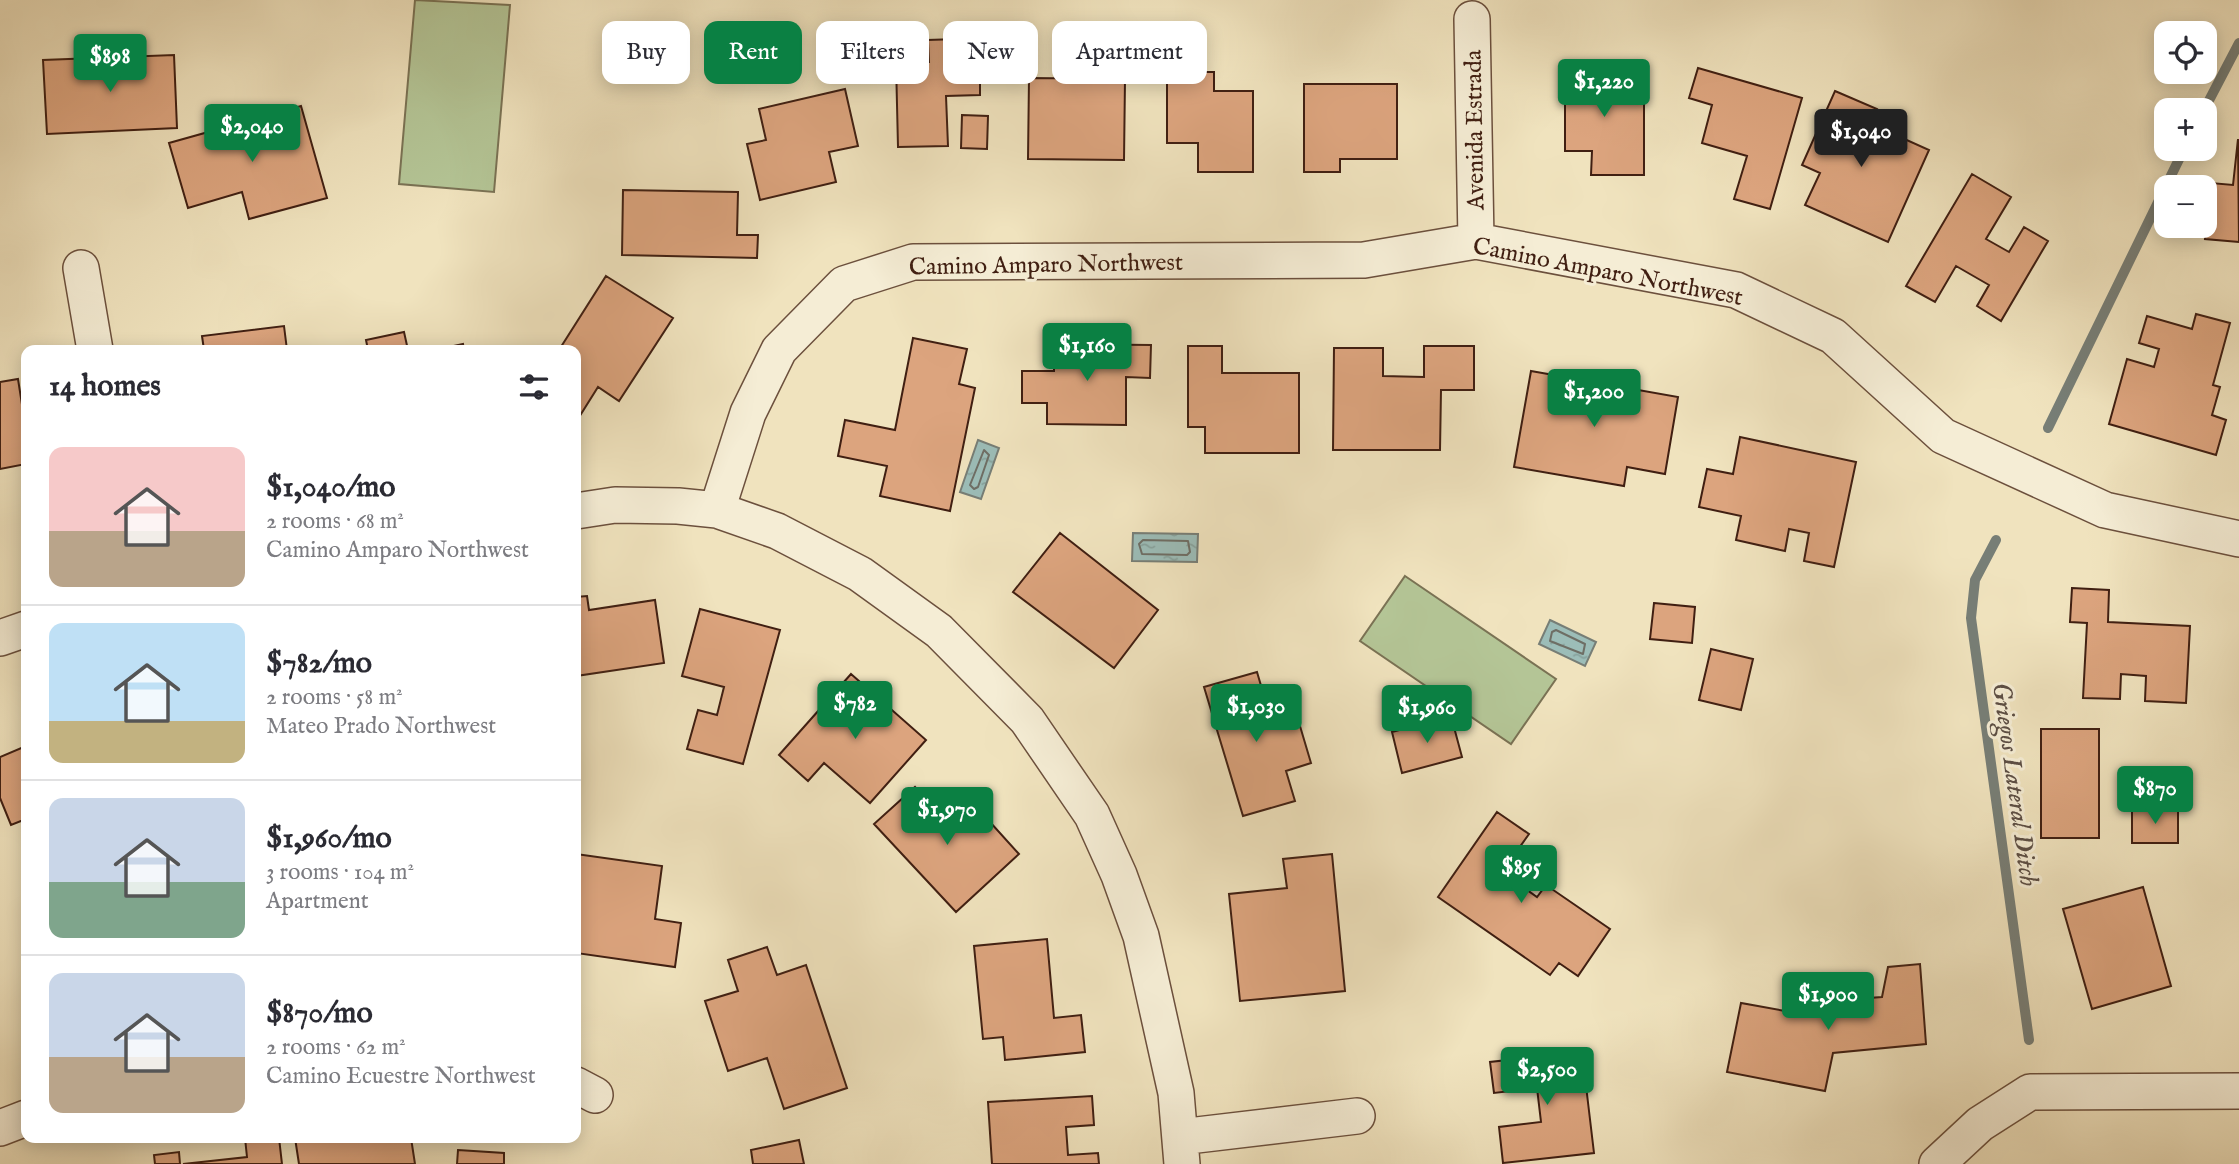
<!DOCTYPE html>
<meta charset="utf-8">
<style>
body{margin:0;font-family:"IM FELL English",serif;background:#f7f7f7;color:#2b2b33;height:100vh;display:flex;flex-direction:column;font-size:26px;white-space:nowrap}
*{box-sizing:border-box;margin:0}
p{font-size:23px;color:#7c7c81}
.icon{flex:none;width:38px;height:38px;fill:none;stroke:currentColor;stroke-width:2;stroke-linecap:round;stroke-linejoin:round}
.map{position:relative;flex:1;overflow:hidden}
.drawer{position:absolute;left:21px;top:345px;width:560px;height:798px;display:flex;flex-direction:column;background:#fff;border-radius:14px;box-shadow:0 4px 18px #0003}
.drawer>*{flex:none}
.top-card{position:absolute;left:602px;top:21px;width:665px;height:63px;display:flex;gap:14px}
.fabs{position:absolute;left:2154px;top:21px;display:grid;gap:14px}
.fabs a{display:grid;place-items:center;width:63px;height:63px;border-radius:14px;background:#fff;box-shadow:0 4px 18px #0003;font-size:35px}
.price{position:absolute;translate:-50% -60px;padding:0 16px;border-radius:7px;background:#0b8043;color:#fff;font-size:23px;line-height:46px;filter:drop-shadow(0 2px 4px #0008)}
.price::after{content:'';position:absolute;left:50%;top:42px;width:21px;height:16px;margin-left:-10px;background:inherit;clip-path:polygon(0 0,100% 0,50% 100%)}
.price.selected{background:#222;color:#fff}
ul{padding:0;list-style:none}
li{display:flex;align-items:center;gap:21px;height:175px;padding:0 28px}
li+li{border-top:2px solid #e1e1e2}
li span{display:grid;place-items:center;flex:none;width:196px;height:140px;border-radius:14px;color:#555}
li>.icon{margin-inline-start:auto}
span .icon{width:84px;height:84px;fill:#fffc;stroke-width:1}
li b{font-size:30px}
h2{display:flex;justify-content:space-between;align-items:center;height:84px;padding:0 28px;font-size:30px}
.tag{padding:0 24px;border-radius:14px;background:#fff;box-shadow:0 4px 18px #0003;font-size:24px;line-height:63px}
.tag.selected{background:#0b8043;color:#fff}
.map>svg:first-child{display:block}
</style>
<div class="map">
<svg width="2239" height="1164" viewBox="0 0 2239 1164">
<defs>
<pattern id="water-ripples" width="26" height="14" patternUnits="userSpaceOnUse" patternTransform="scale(1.75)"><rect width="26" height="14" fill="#9cbdb8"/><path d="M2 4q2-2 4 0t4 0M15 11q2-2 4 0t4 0" fill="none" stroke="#87a29d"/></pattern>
</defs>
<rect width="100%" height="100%" fill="#f0e3be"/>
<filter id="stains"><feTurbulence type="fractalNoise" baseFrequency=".00286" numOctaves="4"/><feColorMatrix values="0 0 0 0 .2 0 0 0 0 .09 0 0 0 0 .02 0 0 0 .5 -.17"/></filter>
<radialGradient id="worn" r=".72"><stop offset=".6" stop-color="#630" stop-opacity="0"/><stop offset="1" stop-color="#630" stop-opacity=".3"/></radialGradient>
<!-- park -->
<path fill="#b4c596" stroke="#7a7254" stroke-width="2" d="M 415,0 L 510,5 L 494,192 L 399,184 Z
M 1405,576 L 1556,679 L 1511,744 L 1360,641 Z"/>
<!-- water -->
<path fill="url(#water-ripples)" stroke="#777e76" stroke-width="2" d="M 978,440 L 999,448 L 981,499 L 960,492 Z
M 1133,533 L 1198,534 L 1197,562 L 1132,561 Z
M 1550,620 L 1596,642 L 1585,666 L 1539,644 Z"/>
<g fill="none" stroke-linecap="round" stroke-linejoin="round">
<!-- shore -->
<path stroke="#6e6e65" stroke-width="2" d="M 984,450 L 989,455 L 978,487 L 974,489 L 970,485 Z
M 1143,540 L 1188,541 L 1190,552 L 1187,555 L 1142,554 L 1139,544 Z
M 1556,630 L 1585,644 L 1583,654 L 1550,641 L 1552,632 Z"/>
<!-- stream -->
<path stroke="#777e76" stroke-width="10" d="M 2204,110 L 2239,43
M 2048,428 L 2184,149
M 1996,540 L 1975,580 L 1971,618 L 2029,1040"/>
</g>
<!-- building -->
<path fill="#dca47e" stroke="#401f12" stroke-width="2" d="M 1094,31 L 1130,31 L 1130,67 L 1094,67 Z
M 957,39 L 957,60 L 980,60 L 980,95 L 946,96 L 948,146 L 898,147 L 896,62 L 929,62 L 928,40 Z
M 174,55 L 177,128 L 47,134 L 43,60 Z
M 1565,62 L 1615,62 L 1615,87 L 1644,87 L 1644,175 L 1591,175 L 1592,151 L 1565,151 Z
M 1698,68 L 1802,98 L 1770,209 L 1734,199 L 1747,156 L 1702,143 L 1712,105 L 1689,98 Z
M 1167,72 L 1214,72 L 1214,91 L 1253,91 L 1253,172 L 1198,172 L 1198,143 L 1167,143 Z
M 1029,78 L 1125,79 L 1124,160 L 1028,159 Z
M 1304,84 L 1397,84 L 1397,159 L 1340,159 L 1340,172 L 1304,172 Z
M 845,89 L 858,146 L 829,152 L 836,182 L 760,200 L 747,144 L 766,140 L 759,109 Z
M 1835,91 L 1877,109 L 1871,124 L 1929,150 L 1888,242 L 1805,205 L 1820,173 L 1802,165 Z
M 301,106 L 327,198 L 249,219 L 242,192 L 188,208 L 169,143 Z
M 962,115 L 988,116 L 987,149 L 961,148 Z
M 2238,139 L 2239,242 L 2205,239 L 2211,183 L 2233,185 Z
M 1972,174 L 2011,197 L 1986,239 L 2009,252 L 2024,227 L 2048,241 L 2001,321 L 1977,306 L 1989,285 L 1956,266 L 1935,302 L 1906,286 Z
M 623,190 L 738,192 L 737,235 L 758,235 L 757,258 L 622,255 Z
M 606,276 L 673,318 L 619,401 L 598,387 L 576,422 L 576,350 L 559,350 Z
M 2196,314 L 2230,323 L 2213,385 L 2220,387 L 2212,415 L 2226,420 L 2216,455 L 2109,424 L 2127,359 L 2154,367 L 2159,349 L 2139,343 L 2147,316 L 2192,329 Z
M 284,326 L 287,350 L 204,350 L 202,336 Z
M 404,332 L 408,350 L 368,350 L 366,340 Z
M 913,338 L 967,349 L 959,384 L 975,388 L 950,511 L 880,496 L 887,466 L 838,456 L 845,420 L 895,430 Z
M 463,344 L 464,350 L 435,350 Z
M 1054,344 L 1151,345 L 1150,378 L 1126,377 L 1126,425 L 1047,424 L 1047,403 L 1022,403 L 1022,371 L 1054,371 Z
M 1188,346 L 1222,346 L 1222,373 L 1299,373 L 1299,453 L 1205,453 L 1205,427 L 1188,427 Z
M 1424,346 L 1474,346 L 1474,390 L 1441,390 L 1440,450 L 1333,450 L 1334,348 L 1383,348 L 1383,376 L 1424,377 Z
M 1531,371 L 1678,397 L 1665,474 L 1627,467 L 1624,486 L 1514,467 Z
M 18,379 L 26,430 L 26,464 L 0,469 L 0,382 Z
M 1740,437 L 1856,462 L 1834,567 L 1804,561 L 1809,533 L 1789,529 L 1785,551 L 1736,540 L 1741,516 L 1699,507 L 1707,469 L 1733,474 Z
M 1060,533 L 1158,610 L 1114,668 L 1013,592 Z
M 2072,588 L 2109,590 L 2108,622 L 2190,626 L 2186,703 L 2145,701 L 2146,676 L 2121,674 L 2120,699 L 2083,698 L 2087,623 L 2070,622 Z
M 587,596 L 589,610 L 655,600 L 664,663 L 576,676 L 576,597 Z
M 1654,603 L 1695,607 L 1692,643 L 1650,639 Z
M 700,609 L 780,630 L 743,764 L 687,749 L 698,710 L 717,715 L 724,687 L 682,676 Z
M 1711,649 L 1753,659 L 1741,710 L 1699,700 Z
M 1257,672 L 1272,723 L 1297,716 L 1311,763 L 1286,771 L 1295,801 L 1243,816 L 1204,687 Z
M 851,674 L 926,740 L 870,803 L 824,763 L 808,781 L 779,755 Z
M 1451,716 L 1462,757 L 1402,773 L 1392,732 Z
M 2041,729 L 2099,729 L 2099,838 L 2041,838 Z
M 26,746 L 26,819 L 11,825 L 0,798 L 0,757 Z
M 915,787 L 947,823 L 971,801 L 1019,854 L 956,912 L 874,824 Z
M 2132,809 L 2178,809 L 2178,843 L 2132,843 Z
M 1497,812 L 1529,834 L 1502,872 L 1537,897 L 1546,885 L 1610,929 L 1578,976 L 1559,963 L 1550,975 L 1438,897 Z
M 576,854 L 662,866 L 655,919 L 681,923 L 675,967 L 576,953 Z
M 1332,854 L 1345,991 L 1240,1001 L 1229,894 L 1287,888 L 1283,859 Z
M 2143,887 L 2171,986 L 2092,1009 L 2063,909 Z
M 1047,939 L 1054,1018 L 1081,1015 L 1085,1052 L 1005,1060 L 1003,1037 L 983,1039 L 974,946 Z
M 767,947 L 777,975 L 806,965 L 847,1088 L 784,1109 L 767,1058 L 728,1071 L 705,1001 L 738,991 L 728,960 Z
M 1920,964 L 1926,1044 L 1833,1053 L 1825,1091 L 1727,1072 L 1741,1003 L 1807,1015 L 1811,994 L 1841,1000 L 1882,997 L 1888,967 Z
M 1582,1052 L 1594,1153 L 1503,1163 L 1499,1127 L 1541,1122 L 1537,1088 L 1494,1093 L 1490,1062 Z
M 1092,1096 L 1094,1125 L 1066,1127 L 1068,1155 L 1098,1153 L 1099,1164 L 992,1164 L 988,1102 Z
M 245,1138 L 279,1138 L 282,1164 L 183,1164 L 247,1157 Z
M 295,1138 L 411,1138 L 415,1164 L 299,1164 Z
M 799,1140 L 804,1164 L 753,1164 L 751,1150 Z
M 458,1150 L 504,1153 L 504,1164 L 457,1164 Z
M 179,1152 L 180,1164 L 155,1164 L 154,1155 Z"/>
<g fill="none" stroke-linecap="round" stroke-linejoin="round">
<defs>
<path id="minor" d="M 1472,19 L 1476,241
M 81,268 L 95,350
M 717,510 L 748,413 L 779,350 L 844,284 L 913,262 L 1364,260 L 1476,241 L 1736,290 L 1833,336 L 1943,436 L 2105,510 L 2239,539
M 576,511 L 615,505 L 678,506 L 717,510 L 777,531 L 860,574 L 939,631 L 1027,720 L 1092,815 L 1119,875 L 1141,936 L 1176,1093 L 1182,1164
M 0,638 L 26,629
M 576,1085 L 595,1095
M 0,1128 L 26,1118
M 1180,1137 L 1357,1116
M 1937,1164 L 1980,1124 L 2030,1092 L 2239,1091"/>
</defs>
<!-- minor casing -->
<use href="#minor" stroke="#6c503d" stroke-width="38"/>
<!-- minor -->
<use href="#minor" stroke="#f5edd5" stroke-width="35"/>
</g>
<g text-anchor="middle" stroke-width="6" stroke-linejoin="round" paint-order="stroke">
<!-- street labels -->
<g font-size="24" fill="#401f12" stroke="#f5edd5">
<text transform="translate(1474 130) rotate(-91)" y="8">Avenida Estrada</text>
<text transform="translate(1046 264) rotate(-1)" y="8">Camino Amparo Northwest</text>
<text transform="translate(1608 271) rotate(11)" y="8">Camino Amparo Northwest</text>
</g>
<!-- water labels -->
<g font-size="26" font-style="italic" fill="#5c4e44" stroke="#f5edd5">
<text transform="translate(2016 784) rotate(82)" y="9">Griegos Lateral Ditch</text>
</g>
</g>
<rect width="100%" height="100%" filter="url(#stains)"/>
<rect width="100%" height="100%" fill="url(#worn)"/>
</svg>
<div class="fabs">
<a><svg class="icon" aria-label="locate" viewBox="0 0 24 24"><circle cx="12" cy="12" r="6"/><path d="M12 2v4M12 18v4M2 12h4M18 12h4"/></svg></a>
<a>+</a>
<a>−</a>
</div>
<b class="price" style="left:110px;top:94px">$898</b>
<b class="price" style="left:1604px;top:119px">$1,220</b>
<b class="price" style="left:252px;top:164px">$2,040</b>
<b class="price selected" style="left:1861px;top:169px">$1,040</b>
<b class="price" style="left:1087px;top:383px">$1,160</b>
<b class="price" style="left:1594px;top:429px">$1,200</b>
<b class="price" style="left:855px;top:741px">$782</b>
<b class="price" style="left:1256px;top:744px">$1,030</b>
<b class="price" style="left:1427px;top:745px">$1,960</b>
<b class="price" style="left:2155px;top:826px">$870</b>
<b class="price" style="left:947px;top:847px">$1,970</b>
<b class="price" style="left:1521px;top:905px">$895</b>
<b class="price" style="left:1828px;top:1032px">$1,900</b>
<b class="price" style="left:1547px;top:1107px">$2,500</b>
<div class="top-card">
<a class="tag">Buy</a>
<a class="tag selected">Rent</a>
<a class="tag">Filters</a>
<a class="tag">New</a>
<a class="tag">Apartment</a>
</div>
<section class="drawer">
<h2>14 homes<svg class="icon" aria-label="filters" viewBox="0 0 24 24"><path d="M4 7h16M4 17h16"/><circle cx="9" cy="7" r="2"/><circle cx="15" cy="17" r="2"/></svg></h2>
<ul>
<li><span style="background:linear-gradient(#f6c9c9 60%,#b9a48a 0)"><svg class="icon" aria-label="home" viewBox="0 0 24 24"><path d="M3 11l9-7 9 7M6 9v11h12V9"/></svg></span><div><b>$1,040/mo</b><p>2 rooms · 68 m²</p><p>Camino Amparo Northwest</p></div></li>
<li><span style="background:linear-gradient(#bfe0f5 70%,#c2b280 0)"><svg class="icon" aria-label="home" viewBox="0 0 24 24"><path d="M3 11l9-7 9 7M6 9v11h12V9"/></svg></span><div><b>$782/mo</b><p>2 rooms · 58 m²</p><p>Mateo Prado Northwest</p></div></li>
<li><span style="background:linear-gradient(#c9d6e8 60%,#7fa58c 0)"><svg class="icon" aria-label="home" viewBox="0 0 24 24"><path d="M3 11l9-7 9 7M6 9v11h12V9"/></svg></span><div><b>$1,960/mo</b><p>3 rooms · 104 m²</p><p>Apartment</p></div></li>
<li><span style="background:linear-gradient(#c9d6e8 60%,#b9a48a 0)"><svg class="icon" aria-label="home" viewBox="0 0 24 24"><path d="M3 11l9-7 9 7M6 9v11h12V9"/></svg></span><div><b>$870/mo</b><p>2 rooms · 62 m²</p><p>Camino Ecuestre Northwest</p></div></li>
</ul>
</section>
</div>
